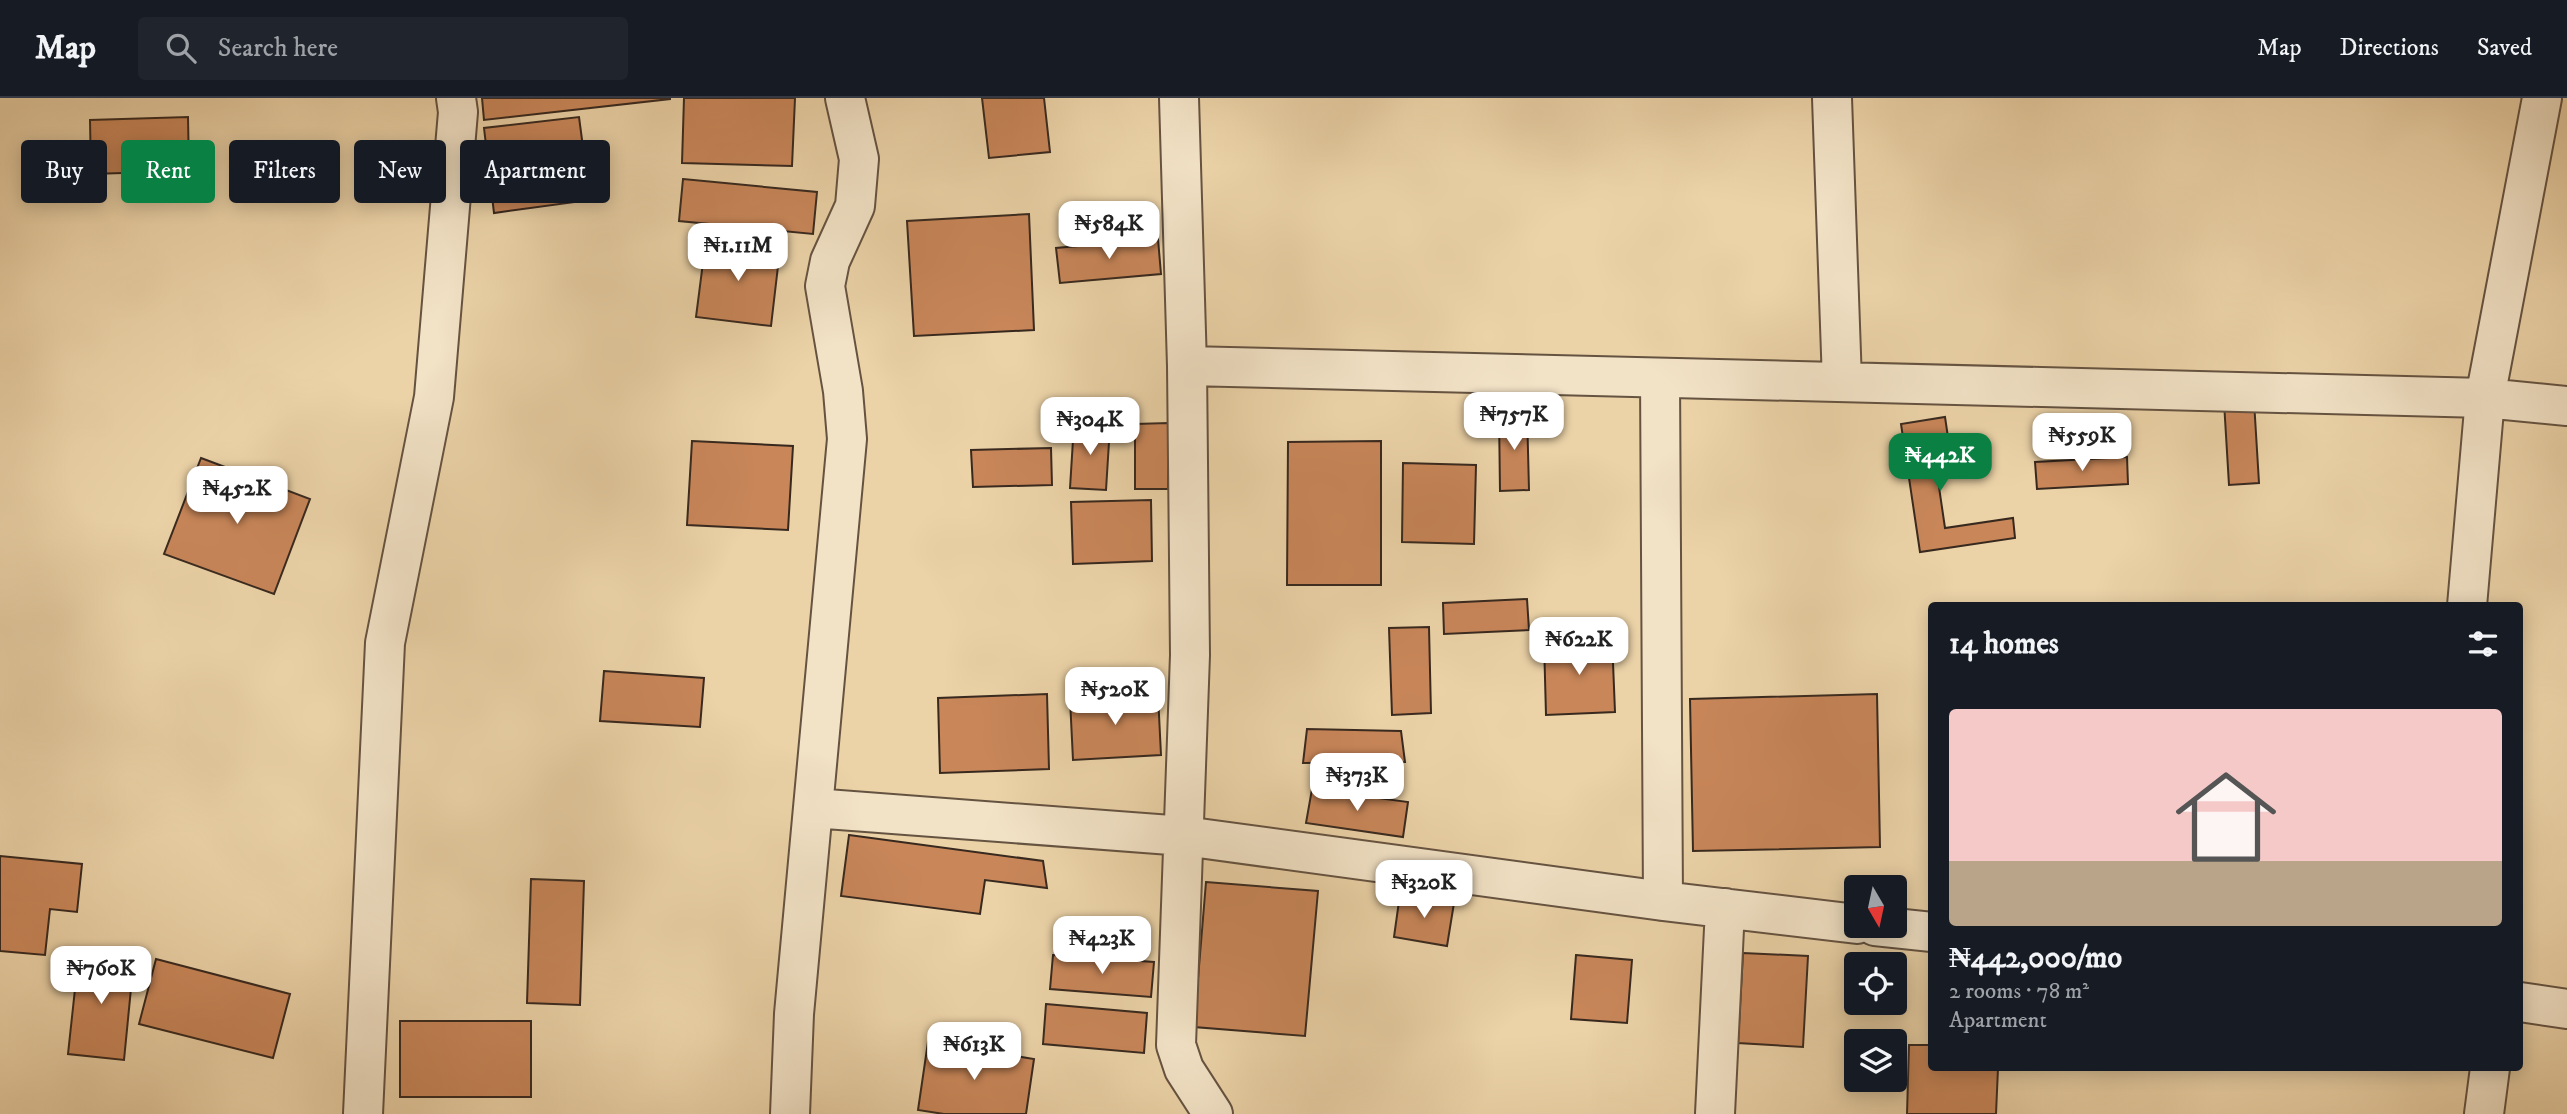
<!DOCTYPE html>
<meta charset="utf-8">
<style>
body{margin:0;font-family:"IM FELL DW Pica",serif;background:#20242c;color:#f1f3f6;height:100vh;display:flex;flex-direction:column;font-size:26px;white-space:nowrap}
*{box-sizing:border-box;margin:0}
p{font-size:23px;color:#9ea1a6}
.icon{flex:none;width:38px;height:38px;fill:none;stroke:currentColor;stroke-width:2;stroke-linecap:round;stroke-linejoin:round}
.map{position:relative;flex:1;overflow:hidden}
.details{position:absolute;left:1928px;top:504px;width:595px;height:469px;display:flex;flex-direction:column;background:#171b24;border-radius:7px;box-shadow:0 4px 18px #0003}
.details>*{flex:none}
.banner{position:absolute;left:21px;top:42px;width:665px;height:63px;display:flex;gap:14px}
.needle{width:46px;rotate:171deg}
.tools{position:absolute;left:1844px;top:777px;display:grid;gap:14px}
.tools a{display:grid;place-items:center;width:63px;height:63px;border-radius:7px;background:#171b24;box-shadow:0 4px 18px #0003;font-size:35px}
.price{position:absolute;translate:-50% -60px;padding:0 16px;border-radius:14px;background:#fff;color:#222;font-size:23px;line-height:46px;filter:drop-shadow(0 2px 4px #0008)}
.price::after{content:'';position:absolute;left:50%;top:42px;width:21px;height:16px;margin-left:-10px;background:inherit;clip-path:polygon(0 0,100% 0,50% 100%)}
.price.on{background:#0b8043;color:#fff}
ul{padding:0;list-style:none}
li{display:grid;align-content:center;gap:14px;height:371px;padding:0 21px}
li+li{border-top:2px solid #363941}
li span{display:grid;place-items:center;height:217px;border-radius:7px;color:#555}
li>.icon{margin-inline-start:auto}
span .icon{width:126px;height:126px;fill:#fffc;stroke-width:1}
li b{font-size:30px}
h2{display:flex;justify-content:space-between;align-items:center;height:84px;padding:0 21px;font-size:30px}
.pill{padding:0 24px;border-radius:7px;background:#171b24;box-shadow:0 4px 18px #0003;font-size:24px;line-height:63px}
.pill.on{background:#0b8043;color:#fff}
header{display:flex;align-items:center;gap:42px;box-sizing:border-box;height:98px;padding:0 35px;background:#171b24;border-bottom:2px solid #363941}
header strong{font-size:33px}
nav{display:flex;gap:38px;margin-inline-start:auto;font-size:24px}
.search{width:490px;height:63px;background:#20242c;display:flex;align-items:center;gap:18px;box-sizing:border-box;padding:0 24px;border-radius:7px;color:#9ea1a6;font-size:26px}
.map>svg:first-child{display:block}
</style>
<header>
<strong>Map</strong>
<div class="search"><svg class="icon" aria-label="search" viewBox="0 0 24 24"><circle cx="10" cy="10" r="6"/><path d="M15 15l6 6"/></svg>Search here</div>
<nav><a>Map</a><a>Directions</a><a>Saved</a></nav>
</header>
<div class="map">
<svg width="2567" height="1016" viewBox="0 0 2567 1016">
<rect width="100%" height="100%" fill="#ebd2a7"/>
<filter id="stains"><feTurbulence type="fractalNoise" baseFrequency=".00286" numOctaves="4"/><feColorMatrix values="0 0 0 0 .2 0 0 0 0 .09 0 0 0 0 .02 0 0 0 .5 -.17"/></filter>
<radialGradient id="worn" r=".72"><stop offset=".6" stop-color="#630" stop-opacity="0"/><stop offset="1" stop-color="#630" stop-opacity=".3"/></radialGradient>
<!-- building -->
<path fill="#c88659" stroke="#38291f" stroke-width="2" d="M 482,0 L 670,0 L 670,1 L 484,22 Z
M 684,0 L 795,0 L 792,68 L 682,65 Z
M 982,0 L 1044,0 L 1050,54 L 989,60 Z
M 188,19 L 189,73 L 91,76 L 90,22 Z
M 579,19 L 590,102 L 494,115 L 484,30 Z
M 683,81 L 817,94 L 813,136 L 679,123 Z
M 1029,116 L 1034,232 L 914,238 L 907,123 Z
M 706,141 L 780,151 L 771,228 L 696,219 Z
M 1158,141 L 1161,176 L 1060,185 L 1056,150 Z
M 2254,303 L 2259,385 L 2229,387 L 2224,304 Z
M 1527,314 L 1529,392 L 1500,393 L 1499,315 Z
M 1945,319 L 1949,346 L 1933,348 L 1945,430 L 2013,420 L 2015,440 L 1920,454 L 1901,326 Z
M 1168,325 L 1168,391 L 1135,391 L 1135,326 Z
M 1074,326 L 1110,328 L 1106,392 L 1070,390 Z
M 692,343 L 793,348 L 788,432 L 687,427 Z
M 1381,343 L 1381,487 L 1287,487 L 1288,344 Z
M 1051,350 L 1052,387 L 973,389 L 971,352 Z
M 2127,359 L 2128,386 L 2037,391 L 2035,364 Z
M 201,360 L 310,401 L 274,496 L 164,456 Z
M 1403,365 L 1476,367 L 1474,446 L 1402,444 Z
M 1151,402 L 1152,463 L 1073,466 L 1071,404 Z
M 1527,501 L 1529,532 L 1444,536 L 1443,505 Z
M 1429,529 L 1431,615 L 1392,617 L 1389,530 Z
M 1612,540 L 1615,614 L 1546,617 L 1544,543 Z
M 604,573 L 704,580 L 700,629 L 600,623 Z
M 1047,596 L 1049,671 L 940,675 L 938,600 Z
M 1877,596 L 1880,749 L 1693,753 L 1690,601 Z
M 1158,597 L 1161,657 L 1073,662 L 1070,601 Z
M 1307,631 L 1401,633 L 1405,664 L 1303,665 Z
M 1312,691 L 1408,704 L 1403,739 L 1306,725 Z
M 849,737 L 1043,763 L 1047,790 L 985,782 L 980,816 L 841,798 Z
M 0,758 L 82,766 L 77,814 L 50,811 L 45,857 L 0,853 Z
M 531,781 L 584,783 L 580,907 L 527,905 Z
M 1206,784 L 1318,793 L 1305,938 L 1194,929 Z
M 1400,796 L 1454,805 L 1447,848 L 1394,839 Z
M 79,854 L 134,860 L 124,962 L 68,956 Z
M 1743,855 L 1808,858 L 1803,949 L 1738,945 Z
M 1053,857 L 1154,864 L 1151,899 L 1050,891 Z
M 1576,857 L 1632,862 L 1627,925 L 1571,921 Z
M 156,861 L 290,896 L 273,960 L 139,926 Z
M 1046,906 L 1147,915 L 1144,955 L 1043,946 Z
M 400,923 L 531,923 L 531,999 L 400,999 Z
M 928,944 L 1034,961 L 1026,1016 L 944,1016 L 918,1012 Z
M 1909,947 L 1932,947 L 1932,970 L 1998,970 L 1996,1016 L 1907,1016 Z"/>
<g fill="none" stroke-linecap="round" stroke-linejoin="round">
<defs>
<path id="minor" d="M 1179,0 L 1187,268 L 1190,557 L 1176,947 L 1184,971 L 1213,1016
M 1832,0 L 1842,284
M 1187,268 L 2485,300 L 2567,308
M 1660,280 L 1663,803
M 2467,508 L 2485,300 L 2542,0
M 813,710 L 1184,738 L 1663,803 L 1857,826
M 1875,828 L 1932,834
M 2520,904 L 2567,911
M 363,1016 L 385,545 L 434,299 L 458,14 L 456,0
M 790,1016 L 794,916 L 847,341 L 843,293 L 825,188 L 830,163 L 855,108 L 859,61 L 845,0
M 1715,1016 L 1725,810
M 2484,1016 L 2490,970"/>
</defs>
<!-- minor casing -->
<use href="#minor" stroke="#655341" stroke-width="42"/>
<!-- minor -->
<use href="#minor" stroke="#f2e2c6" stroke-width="38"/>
</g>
<rect width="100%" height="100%" filter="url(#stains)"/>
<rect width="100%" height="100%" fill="url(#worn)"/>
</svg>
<div class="tools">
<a><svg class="needle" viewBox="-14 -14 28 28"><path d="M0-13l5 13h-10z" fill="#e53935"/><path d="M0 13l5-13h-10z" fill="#9ea1a6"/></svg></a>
<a><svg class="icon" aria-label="locate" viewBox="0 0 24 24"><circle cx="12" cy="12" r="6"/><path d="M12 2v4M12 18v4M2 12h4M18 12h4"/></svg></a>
<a><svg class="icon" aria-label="layers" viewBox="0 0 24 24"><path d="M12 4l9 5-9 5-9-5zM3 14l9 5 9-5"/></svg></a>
</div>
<b class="price" style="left:1109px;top:163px">₦584K</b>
<b class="price" style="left:738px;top:185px">₦1.11M</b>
<b class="price" style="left:1514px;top:354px">₦757K</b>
<b class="price" style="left:1090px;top:359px">₦304K</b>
<b class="price" style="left:2082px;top:375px">₦559K</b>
<b class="price on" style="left:1940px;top:395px">₦442K</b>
<b class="price" style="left:237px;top:428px">₦452K</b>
<b class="price" style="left:1579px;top:579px">₦622K</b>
<b class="price" style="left:1115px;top:629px">₦520K</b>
<b class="price" style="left:1357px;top:715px">₦373K</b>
<b class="price" style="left:1424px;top:822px">₦320K</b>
<b class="price" style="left:1102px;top:878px">₦423K</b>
<b class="price" style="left:101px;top:908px">₦760K</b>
<b class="price" style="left:974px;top:984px">₦613K</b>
<div class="banner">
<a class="pill">Buy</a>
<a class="pill on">Rent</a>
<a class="pill">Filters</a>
<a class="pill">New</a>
<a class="pill">Apartment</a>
</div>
<section class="details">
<h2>14 homes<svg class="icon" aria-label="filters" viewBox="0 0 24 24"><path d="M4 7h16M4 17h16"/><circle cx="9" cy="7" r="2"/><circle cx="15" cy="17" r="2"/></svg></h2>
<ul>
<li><span style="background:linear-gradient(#f6c9c9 70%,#b9a48a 0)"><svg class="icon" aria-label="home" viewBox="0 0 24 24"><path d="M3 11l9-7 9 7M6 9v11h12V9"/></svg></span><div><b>₦442,000/mo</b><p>2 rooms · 78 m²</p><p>Apartment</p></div></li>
</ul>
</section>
</div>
